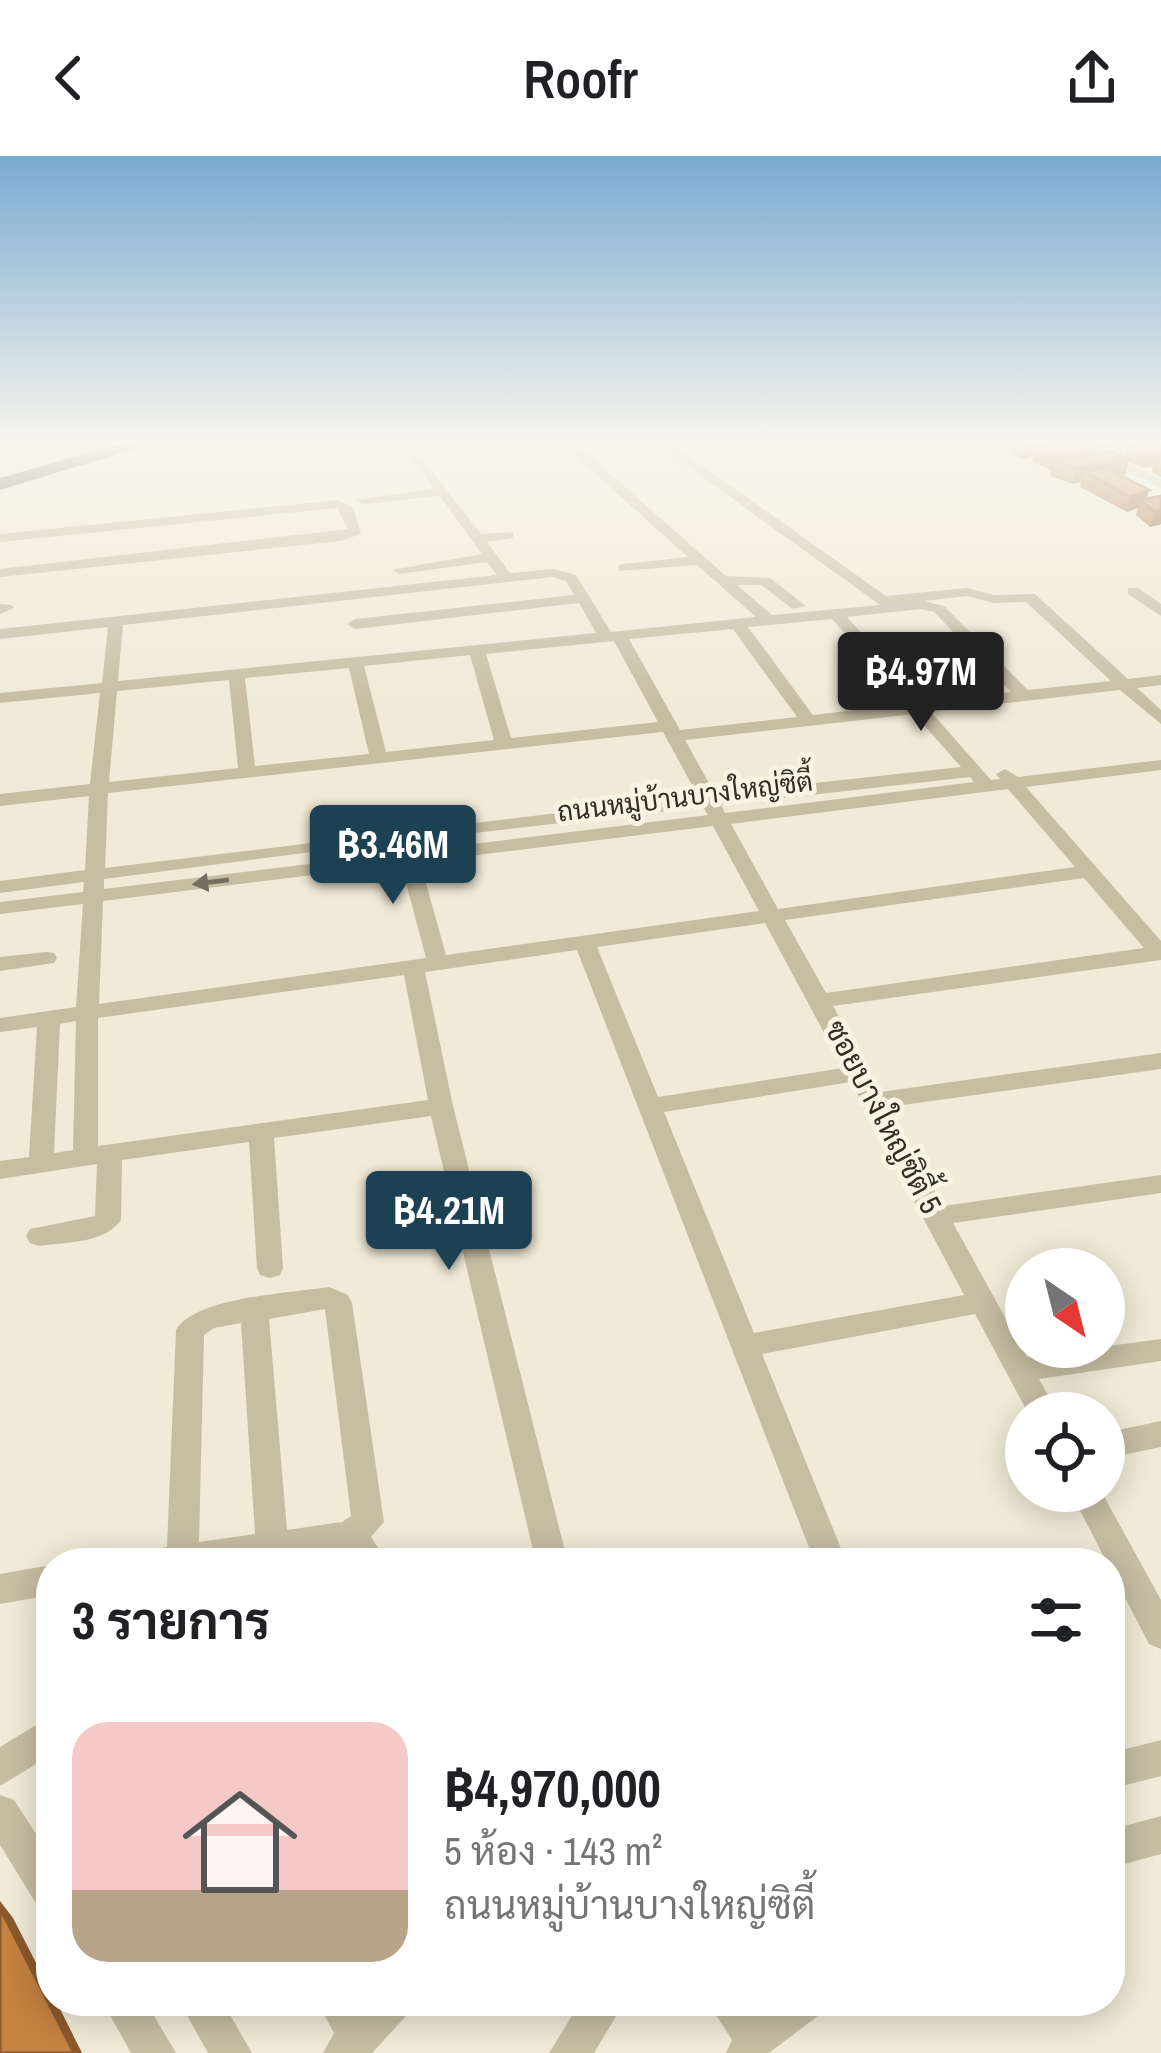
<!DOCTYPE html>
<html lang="th">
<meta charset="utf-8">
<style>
body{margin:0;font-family:"Archivo Narrow",Sarabun,sans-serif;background:#f6f6f6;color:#202124;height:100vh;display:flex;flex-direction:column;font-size:45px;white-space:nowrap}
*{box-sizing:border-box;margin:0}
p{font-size:39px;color:#757577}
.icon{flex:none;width:66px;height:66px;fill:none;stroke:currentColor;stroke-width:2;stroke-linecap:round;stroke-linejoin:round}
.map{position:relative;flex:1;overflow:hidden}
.sheet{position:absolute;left:36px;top:1392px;width:1089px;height:468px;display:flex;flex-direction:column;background:#fff;border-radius:48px;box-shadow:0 6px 30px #0003}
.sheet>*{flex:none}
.needle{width:78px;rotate:145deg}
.tools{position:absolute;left:1005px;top:1092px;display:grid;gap:24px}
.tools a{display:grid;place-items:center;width:120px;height:120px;border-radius:50%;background:#fff;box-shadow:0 6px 30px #0003;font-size:60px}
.price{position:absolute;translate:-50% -102px;padding:0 27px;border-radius:12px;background:#1b4152;color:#fff;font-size:39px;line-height:78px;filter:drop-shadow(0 3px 6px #0008)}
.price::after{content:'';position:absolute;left:50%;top:72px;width:36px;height:27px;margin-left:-18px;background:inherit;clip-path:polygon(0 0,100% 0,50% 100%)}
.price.selected{background:#222;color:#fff}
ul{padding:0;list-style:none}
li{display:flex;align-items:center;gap:36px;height:300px;padding:0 36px}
li span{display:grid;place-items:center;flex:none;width:336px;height:240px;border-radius:36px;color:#555}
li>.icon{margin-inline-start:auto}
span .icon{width:144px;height:144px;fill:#fffc;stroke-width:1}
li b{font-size:51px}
h2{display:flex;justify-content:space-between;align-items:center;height:144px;padding:0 36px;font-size:51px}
header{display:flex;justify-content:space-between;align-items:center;height:156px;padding:0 36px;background:#fff;font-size:54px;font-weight:600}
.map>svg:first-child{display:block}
</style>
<header><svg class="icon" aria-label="back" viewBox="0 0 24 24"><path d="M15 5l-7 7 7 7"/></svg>Roofr<svg class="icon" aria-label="share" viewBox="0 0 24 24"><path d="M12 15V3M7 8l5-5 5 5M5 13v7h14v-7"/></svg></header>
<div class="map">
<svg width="1161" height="1897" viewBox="0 0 1161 1897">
<rect width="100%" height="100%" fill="#f0ead6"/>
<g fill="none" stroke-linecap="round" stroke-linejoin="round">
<!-- minor -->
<path fill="#c7bda3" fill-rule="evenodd" d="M 502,286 L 533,286 L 496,295 L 490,291 Z
M 560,286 L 574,286 L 726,420 L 770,422 L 806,450 L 793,453 L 761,429 L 737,429 L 772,459 L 880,449 L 654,286 L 669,286 L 886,440 L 967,432 L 994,439 L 1035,438 L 1128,523 L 1161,519 L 1161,529 L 1137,532 L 1161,554 L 1161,568 L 1120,534 L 931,556 L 991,624 L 1000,623 L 996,618 L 1005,613 L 1018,621 L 1161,604 L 1161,614 L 1026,631 L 1161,785 L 1161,804 L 833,850 L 880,936 L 1161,897 L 1161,913 L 889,951 L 943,1050 L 1161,1019 L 1161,1037 L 953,1067 L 1027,1201 L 1161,1183 L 1161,1205 L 1039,1223 L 1058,1257 L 1028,1257 L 975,1158 L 762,1198 L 847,1407 L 815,1407 L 577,794 L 425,816 L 453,950 L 568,1407 L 536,1407 L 431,960 L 274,982 L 283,1112 L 280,1119 L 270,1122 L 260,1119 L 257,1112 L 249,986 L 122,1004 L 121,1064 C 104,1088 66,1086 39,1090 L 30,1087 L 26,1080 L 30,1073 L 95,1060 L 97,1008 L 0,1023 L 0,1005 L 29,1001 L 37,871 L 0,876 L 0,862 L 76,851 L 83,748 L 0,758 L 0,746 L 83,736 L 84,726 L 0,737 L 0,725 L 85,714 L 89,640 L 0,650 L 0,638 L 90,628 L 100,537 L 0,547 L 0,537 L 102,527 L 108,471 L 0,483 L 0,473 L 497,419 L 487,406 L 399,418 L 392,414 L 482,398 L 440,340 L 363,348 L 356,344 L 434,333 L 411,300 L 417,296 L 481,378 L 513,376 L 513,382 L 487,386 L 510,417 L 554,413 L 576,419 L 611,476 L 756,461 L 697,409 L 619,415 L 619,409 L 624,408 L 688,401 ZM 553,421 L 566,425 L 574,439 L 355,463 L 347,468 L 355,473 L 579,447 L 596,477 L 118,525 L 123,469 ZM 967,440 L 994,447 L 1026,446 L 1111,525 L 1028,534 L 944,450 L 924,445 ZM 921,453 L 934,456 L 1011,536 L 923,546 L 847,461 ZM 832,463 L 906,548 L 813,559 L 748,471 ZM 733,473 L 797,561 L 680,574 L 629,483 ZM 614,485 L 658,566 L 511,582 L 486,498 ZM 470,499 L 494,584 L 386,596 L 364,510 ZM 349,512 L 369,598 L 255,610 L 245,522 ZM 229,524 L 238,612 L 109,626 L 117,535 ZM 914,558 L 961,611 L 715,638 L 685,584 ZM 663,576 L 698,640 L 105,712 L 108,637 ZM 970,621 L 974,626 L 725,657 L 721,649 ZM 1008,633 L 1075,711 L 778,753 L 731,668 ZM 703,651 L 708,659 L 417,695 L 412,684 ZM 713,670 L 759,755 L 446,799 L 420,706 ZM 396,685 L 398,697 L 104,733 L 104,723 ZM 401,708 L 426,802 L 99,848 L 103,745 ZM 1084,722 L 1144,792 L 826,837 L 785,764 ZM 765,767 L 843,912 L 658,941 L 597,791 ZM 404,819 L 428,944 L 98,990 L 98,862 ZM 76,865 L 73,994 L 54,997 L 60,868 ZM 851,926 L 964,1139 L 754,1177 L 664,956 Z
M 1069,286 L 1085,286 L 1161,323 L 1161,332 Z
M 339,344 L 353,352 L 361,378 L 340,385 L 0,421 L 0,413 L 348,373 L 337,352 L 0,386 L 0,378 Z
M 1128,432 L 1138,432 L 1161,448 L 1161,460 L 1128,438 Z
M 0,448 L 11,449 L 14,452 L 0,458 Z
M 46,796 L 54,797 L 57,802 L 54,807 L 0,815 L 0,801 Z
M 329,1131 L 348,1139 L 352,1147 L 384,1366 L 371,1381 L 388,1407 L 353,1407 L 346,1399 L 334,1407 L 291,1407 L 293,1402 L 257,1407 L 141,1407 L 146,1397 L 167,1391 L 176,1174 C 195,1141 292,1137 329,1131 ZM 325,1153 L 351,1360 L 342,1366 L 287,1374 L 269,1163 ZM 241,1167 L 255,1378 L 199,1386 L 204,1179 L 214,1172 Z
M 1161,1265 L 1161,1291 L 1104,1303 L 1104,1277 Z
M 1070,1335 L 1101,1335 L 1161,1444 L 1161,1493 L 1149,1488 Z
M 51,1409 L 51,1439 L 0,1448 L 0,1418 Z
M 51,1560 L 51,1599 L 0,1630 L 0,1591 Z
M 1161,1584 L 1161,1620 L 1110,1633 L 1110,1597 Z
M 0,1639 L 14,1644 L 51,1701 L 51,1754 L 37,1749 L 0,1689 Z
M 1161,1660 L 1161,1698 L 1110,1712 L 1110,1674 Z
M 102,1845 L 145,1845 L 176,1897 L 131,1897 Z
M 179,1845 L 222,1845 L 252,1897 L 208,1897 Z
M 317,1845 L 413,1845 L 407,1859 L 372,1897 L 323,1897 L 334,1877 Z
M 581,1845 L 625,1845 L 594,1897 L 549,1897 Z
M 707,1845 L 752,1845 L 759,1853 L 771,1845 L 825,1845 L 819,1859 L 769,1897 L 726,1897 L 732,1884 Z"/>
<!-- highway -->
<path fill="#53493c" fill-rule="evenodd" d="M 0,286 L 18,286 L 0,294 Z
M 126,286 L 157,286 L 0,334 L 0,322 Z"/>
</g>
<!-- wall -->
<path fill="#a96f37" d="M 992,286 L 1043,286 L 1042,290 L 1064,286 L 1143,286 L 1102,292 L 1101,297 L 1125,302 L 1128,289 L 1161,286 L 1161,321 L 1152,316 L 1153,310 L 1143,312 L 1128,305 L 1125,319 L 1120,319 L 1147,343 L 1161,340 L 1161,368 L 1150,371 L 1136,359 L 1138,352 L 1127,356 L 1080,331 L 1081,326 L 1073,328 L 1050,320 L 1051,314 L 1032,306 L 1033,300 L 1023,303 Z"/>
<!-- shaded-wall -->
<path fill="#895a2d" d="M 1032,286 L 1043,286 L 1041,295 L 1035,292 L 1033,300 L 1023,303 L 1026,289 Z
M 1106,286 L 1143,286 L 1105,293 Z
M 1102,291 L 1099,306 L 1053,305 L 1051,314 L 1048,314 L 1052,300 Z
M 1161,295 L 1161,304 L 1155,302 L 1153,310 L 1143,312 L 1146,298 Z
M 1129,304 L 1125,319 L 1097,323 L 1084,316 L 1081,326 L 1073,328 L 1076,313 Z
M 1149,334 L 1145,349 L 1140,344 L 1138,352 L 1127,356 L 1130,341 Z
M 1161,354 L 1161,368 L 1150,371 L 1154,355 Z
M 0,1745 L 13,1762 L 51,1836 L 51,1845 L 56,1845 L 82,1897 L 74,1897 L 0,1752 Z"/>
<!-- building -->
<path fill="#c48140" stroke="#895a2d" stroke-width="3" d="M 1064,286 L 1093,286 L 1102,291 L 1052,300 L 1035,292 Z
M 1144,286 L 1161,286 L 1161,295 L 1146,298 L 1128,289 Z
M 1111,295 L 1129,304 L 1076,313 L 1053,305 Z
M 1106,312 L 1149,334 L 1130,341 L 1084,316 Z
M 1161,340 L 1161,354 L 1154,355 L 1140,344 Z
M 0,1752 L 74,1897 L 0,1897 Z"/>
<!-- one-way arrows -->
<defs><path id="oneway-solid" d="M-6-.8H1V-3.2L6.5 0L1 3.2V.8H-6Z" transform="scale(3)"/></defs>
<use fill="#756d5e" href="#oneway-solid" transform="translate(211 726) rotate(173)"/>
<!-- sky -->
<linearGradient id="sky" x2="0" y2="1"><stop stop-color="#7aaad0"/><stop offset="0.52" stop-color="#f8f6ed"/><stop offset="1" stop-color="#f8f6ed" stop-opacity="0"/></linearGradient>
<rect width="1161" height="552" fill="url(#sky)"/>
<g text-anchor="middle" stroke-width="10" stroke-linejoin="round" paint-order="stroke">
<!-- far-street labels -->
<g font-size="27" fill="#322c25" stroke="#f8f3e2">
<text transform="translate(685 641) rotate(-7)" y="9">ถนนหมู่บ้านบางใหญ่ซิตี้</text>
</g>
<!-- street labels -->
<g font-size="30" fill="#322c25" stroke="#f8f3e2">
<text transform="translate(883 961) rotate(62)" y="10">ซอยบางใหญ่ซิตี้ 5</text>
</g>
</g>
</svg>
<div class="tools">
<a><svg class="needle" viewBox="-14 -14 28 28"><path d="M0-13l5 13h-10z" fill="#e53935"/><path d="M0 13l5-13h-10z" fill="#757577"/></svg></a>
<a><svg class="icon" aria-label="locate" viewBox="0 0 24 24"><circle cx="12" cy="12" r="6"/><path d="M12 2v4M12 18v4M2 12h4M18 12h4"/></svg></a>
</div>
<b class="price selected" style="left:921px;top:578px">฿4.97M</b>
<b class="price" style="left:393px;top:751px">฿3.46M</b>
<b class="price" style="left:449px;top:1117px">฿4.21M</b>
<section class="sheet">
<h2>3 รายการ<svg class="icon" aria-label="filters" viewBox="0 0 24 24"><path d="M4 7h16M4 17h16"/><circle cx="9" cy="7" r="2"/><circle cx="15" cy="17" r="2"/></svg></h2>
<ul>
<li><span style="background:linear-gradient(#f6c9c9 70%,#b9a48a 0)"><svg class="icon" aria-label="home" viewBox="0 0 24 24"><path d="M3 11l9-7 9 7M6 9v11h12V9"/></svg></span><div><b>฿4,970,000</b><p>5 ห้อง · 143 m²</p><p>ถนนหมู่บ้านบางใหญ่ซิตี้</p></div></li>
</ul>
</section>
</div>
